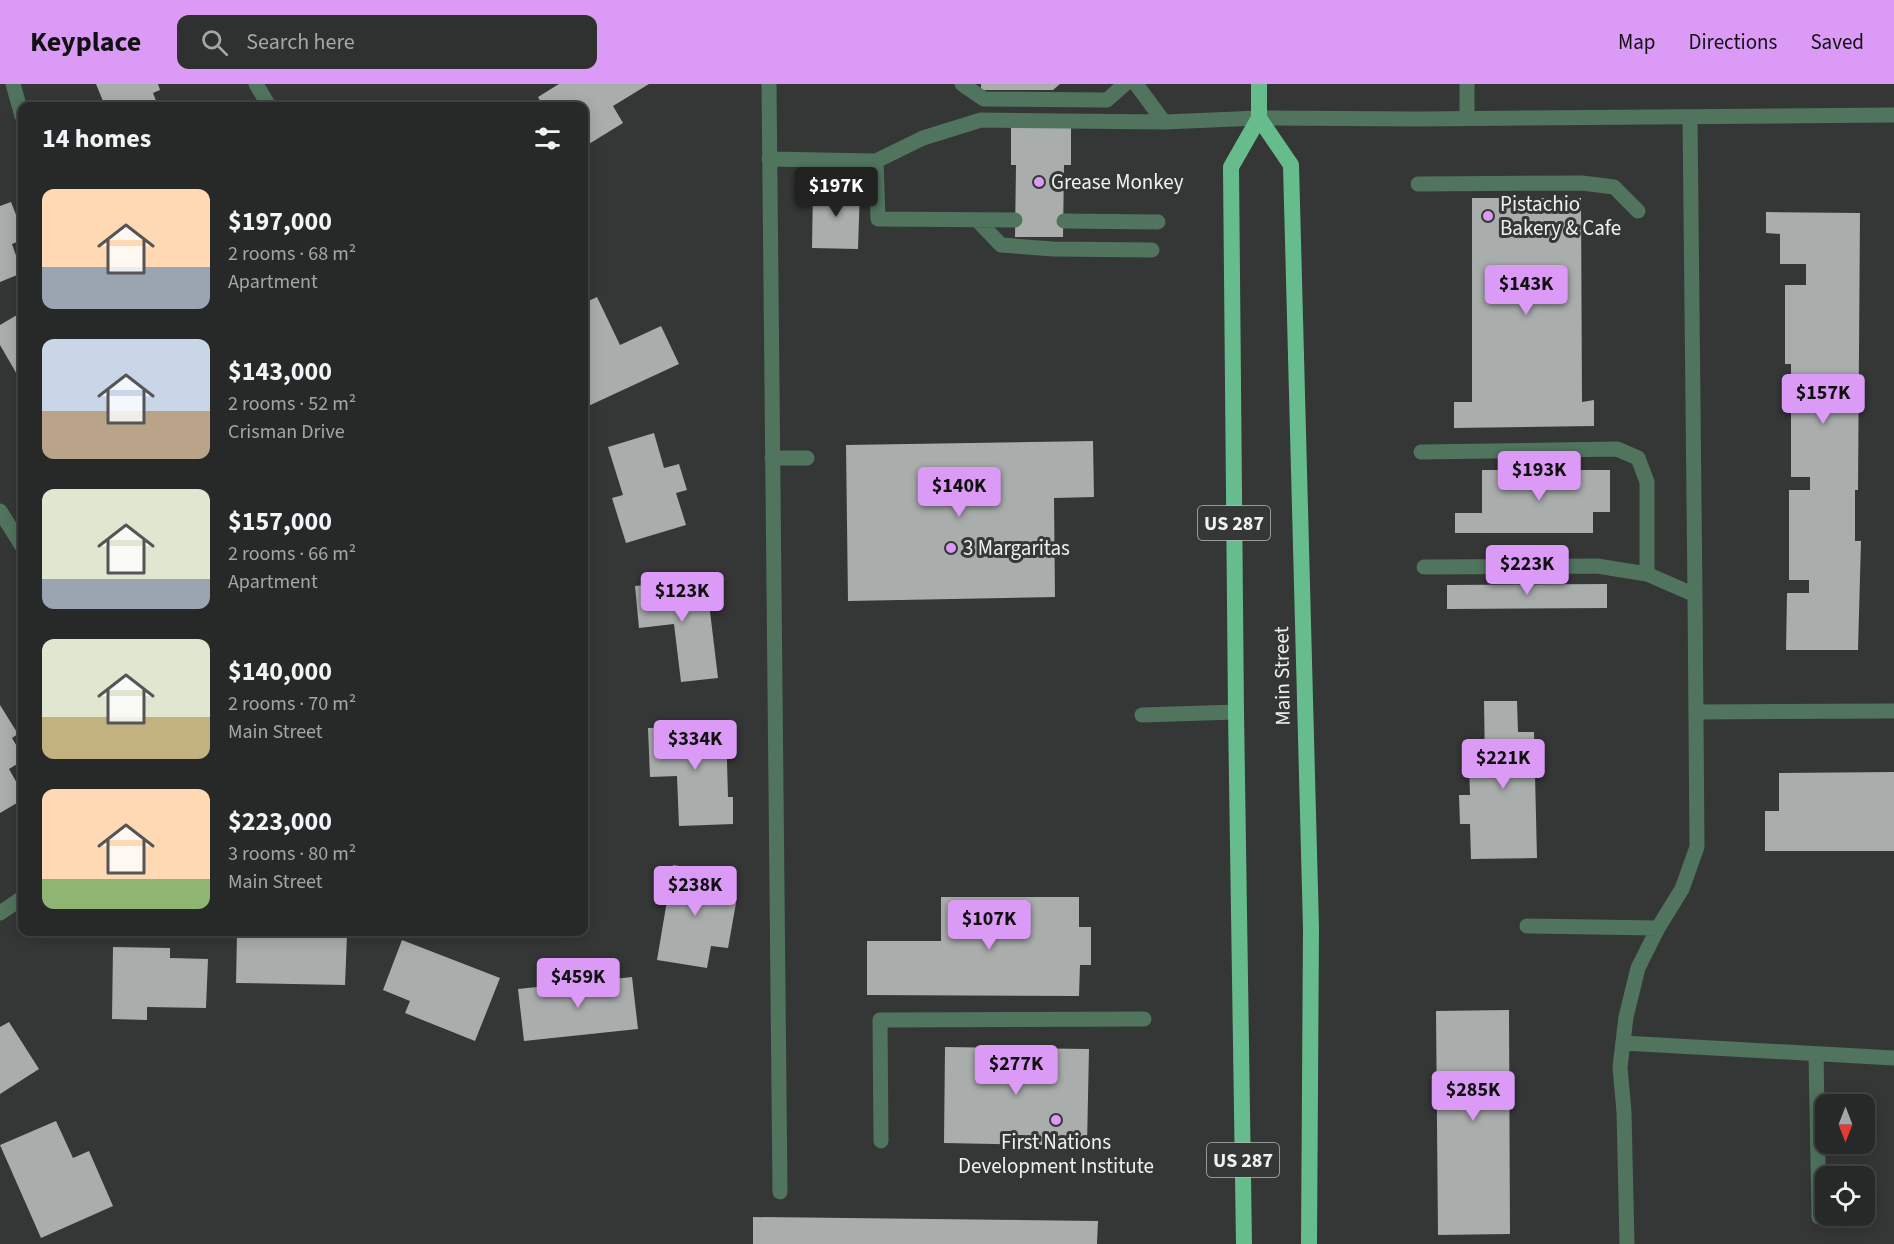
<!DOCTYPE html>
<meta charset="utf-8">
<style>
body{margin:0;font-family:"Source Sans 3",sans-serif;background:#2f3130;color:#f1f3f6;height:100vh;display:flex;flex-direction:column;font-size:22px;white-space:nowrap}
*{box-sizing:border-box;margin:0}
p{font-size:20px;color:#a4a6a8}
.icon{flex:none;width:33px;height:33px;fill:none;stroke:currentColor;stroke-width:2;stroke-linecap:round;stroke-linejoin:round}
.map{position:relative;flex:1;overflow:hidden}
.drawer{position:absolute;left:18px;top:18px;width:570px;height:834px;display:flex;flex-direction:column;background:#272928;border-radius:12px;box-shadow:0 3px 15px #0003,0 0 0 2px #434545}
.drawer>*{flex:none}
.needle{width:39px;rotate:180deg}
.buttons{position:absolute;left:1815px;top:1010px;display:grid;gap:12px}
.buttons a{display:grid;place-items:center;width:60px;height:60px;border-radius:12px;background:#272928;box-shadow:0 3px 15px #0003,0 0 0 2px #434545;font-size:30px}
.price{position:absolute;translate:-50% -51px;padding:0 14px;border-radius:6px;background:#da9af6;color:#111;font-size:20px;line-height:39px;filter:drop-shadow(0 2px 3px #0008)}
.price::after{content:'';position:absolute;left:50%;top:36px;width:18px;height:14px;margin-left:-9px;background:inherit;clip-path:polygon(0 0,100% 0,50% 100%)}
.price.active{background:#222;color:#fff}
ul{padding:0;list-style:none}
li{display:flex;align-items:center;gap:18px;height:150px;padding:0 24px}
li span{display:grid;place-items:center;flex:none;width:168px;height:120px;border-radius:12px;color:#555}
li>.icon{margin-inline-start:auto}
span .icon{width:72px;height:72px;fill:#fffc;stroke-width:1}
li b{font-size:26px}
h2{display:flex;justify-content:space-between;align-items:center;height:72px;padding:0 24px;font-size:26px}
header{display:flex;align-items:center;gap:36px;box-sizing:border-box;height:84px;padding:0 30px;background:#da9af6;color:#111}
header strong{font-size:28px}
nav{display:flex;gap:33px;margin-inline-start:auto;font-size:21px}
.search{width:420px;height:54px;background:#2f3130;display:flex;align-items:center;gap:15px;box-sizing:border-box;padding:0 21px;border-radius:12px;color:#a4a6a8;font-size:22px}
.map>svg:first-child{display:block}
</style>
<header>
<strong>Keyplace</strong>
<div class="search"><svg class="icon" aria-label="search" viewBox="0 0 24 24"><circle cx="10" cy="10" r="6"/><path d="M15 15l6 6"/></svg>Search here</div>
<nav><a>Map</a><a>Directions</a><a>Saved</a></nav>
</header>
<div class="map">
<svg width="1894" height="1160" viewBox="0 0 1894 1160">
<rect width="100%" height="100%" fill="#343735"/>
<!-- building -->
<path fill="#a9adab" d="M 96,0 L 158,0 L 160,6 L 153,9 L 158,22 L 105,22 Z
M 559,0 L 649,0 L 613,22 L 623,39 L 584,63 L 584,22 L 543,22 L 538,13 Z
M 981,0 L 1060,0 L 1053,6 L 981,6 Z
M 1011,42 L 1071,43 L 1071,81 L 1064,81 L 1063,153 L 1015,153 L 1016,81 L 1011,81 Z
M 813,103 L 860,104 L 858,165 L 812,164 Z
M 1472,114 L 1581,114 L 1582,318 L 1594,316 L 1594,342 L 1454,344 L 1454,318 L 1472,318 Z
M 11,118 L 22,146 L 22,156 L 12,160 L 22,189 L 0,198 L 0,122 Z
M 1766,128 L 1860,129 L 1858,406 L 1855,406 L 1855,457 L 1861,457 L 1858,566 L 1786,566 L 1787,509 L 1809,509 L 1809,496 L 1789,496 L 1789,406 L 1810,406 L 1810,393 L 1791,393 L 1791,280 L 1785,280 L 1785,201 L 1806,201 L 1806,180 L 1780,180 L 1780,150 L 1766,149 Z
M 597,213 L 620,261 L 661,242 L 679,280 L 584,324 L 584,219 Z
M 22,228 L 22,299 L 0,261 L 0,241 Z
M 654,349 L 664,384 L 679,380 L 687,406 L 676,409 L 686,441 L 626,459 L 612,414 L 623,411 L 608,363 Z
M 1093,357 L 1094,413 L 1054,414 L 1055,513 L 848,517 L 846,361 Z
M 1482,386 L 1610,386 L 1610,428 L 1593,428 L 1593,449 L 1455,449 L 1455,429 L 1482,429 Z
M 706,494 L 718,594 L 681,598 L 674,540 L 639,544 L 635,502 Z
M 1607,500 L 1607,524 L 1447,525 L 1447,501 Z
M 1484,617 L 1517,617 L 1518,648 L 1534,648 L 1537,774 L 1471,775 L 1470,740 L 1460,740 L 1459,711 L 1470,711 L 1469,680 L 1485,680 Z
M 0,621 L 18,650 L 12,654 L 22,671 L 22,677 L 9,685 L 22,708 L 22,716 L 0,729 Z
M 726,642 L 728,713 L 733,713 L 733,740 L 679,742 L 677,692 L 650,693 L 648,644 Z
M 1894,688 L 1894,767 L 1765,767 L 1765,727 L 1779,727 L 1779,689 Z
M 673,781 L 728,790 L 724,817 L 736,819 L 728,864 L 711,862 L 707,884 L 657,876 Z
M 941,813 L 1079,813 L 1079,843 L 1091,843 L 1091,881 L 1080,881 L 1079,912 L 867,911 L 867,857 L 941,857 Z
M 237,849 L 347,851 L 345,901 L 236,899 Z
M 402,856 L 500,894 L 475,957 L 405,929 L 410,917 L 383,906 Z
M 113,863 L 170,864 L 170,874 L 208,875 L 206,924 L 147,923 L 147,936 L 112,935 Z
M 632,893 L 638,945 L 524,957 L 518,905 Z
M 1509,926 L 1510,1150 L 1438,1151 L 1436,927 Z
M 9,938 L 39,985 L 0,1010 L 0,943 Z
M 945,963 L 1089,965 L 1087,1062 L 944,1059 Z
M 56,1037 L 73,1074 L 89,1067 L 113,1122 L 41,1154 L 0,1061 Z
M 753,1133 L 1098,1137 L 1097,1160 L 753,1160 Z"/>
<g fill="none" stroke-linecap="round" stroke-linejoin="round">
<!-- service -->
<path stroke="#50745e" stroke-width="15" d="M 13,0 L 22,32
M 769,0 L 780,1108
M 962,0 L 984,15 L 1107,16 L 1125,0
M 1136,0 L 1164,38
M 1467,33 L 1467,0
M 769,75 L 876,77 L 923,54 L 981,36 L 1164,38 L 1259,34
M 876,77 L 878,135 L 1015,136
M 1418,100 L 1582,99 L 1614,103 L 1638,127
M 977,136 L 1001,161 L 1053,165 L 1152,166
M 1064,137 L 1158,138
M 1421,368 L 1617,365 L 1638,374 L 1647,398 L 1647,490
M 772,374 L 807,374
M 1424,483 L 1597,482 L 1647,490 L 1695,511 L 1690,33
M 1697,628 L 1894,627
M 1142,631 L 1236,628
M 1527,842 L 1658,844 L 1682,805 L 1697,763 L 1695,511
M 1623,959 L 1894,974
M 1816,970 L 1819,1133
M 881,1057 L 880,936 L 1144,935
M 1627,1160 L 1624,1028 L 1620,983 L 1626,933 L 1638,884 L 1658,844"/>
<!-- minor -->
<path stroke="#50745e" stroke-width="15" d="M 256,0 L 269,22
M 1259,34 L 1418,35 L 1894,31
M 0,427 L 22,462
M 0,829 L 22,814"/>
<!-- trunk -->
<path stroke="#66bc8c" stroke-width="16" d="M 1259,34 L 1291,81 L 1311,844 L 1309,1160
M 1244,1160 L 1236,628 L 1231,83 L 1259,34 L 1259,0"/>
</g>
<!-- markers -->
<g fill="#da9af6" stroke="#343735" stroke-width="2">
<circle cx="1039" cy="98" r="6"/>
<circle cx="1488" cy="132" r="6"/>
<circle cx="951" cy="464" r="6"/>
<circle cx="1056" cy="1036" r="6"/>
</g>
<g text-anchor="middle" stroke-width="6" stroke-linejoin="round" paint-order="stroke">
<!-- shield labels -->
<g fill="#343735" stroke="#b7b9b7" stroke-width="1.5">
<rect x="1198" y="422" width="72" height="34" rx="4.5"/>
<rect x="1207" y="1059" width="72" height="34" rx="4.5"/>
</g>
<g font-size="20" font-weight="bold" fill="#eff1ef">
<text x="1234" y="446">US 287</text>
<text x="1243" y="1083">US 287</text>
</g>
<!-- poi labels -->
<g font-size="21" fill="#eff1ef" stroke="#343735" text-anchor="start">
<text x="1051" y="105">Grease Monkey</text>
<text x="1500" y="127">Pistachio<tspan x="1500" dy="24">Bakery &amp; Cafe</tspan></text>
<text x="963" y="471">3 Margaritas</text>
<text x="1056" y="1065" text-anchor="middle">First Nations<tspan x="1056" dy="24">Development Institute</tspan></text>
</g>
<!-- street labels -->
<g font-size="21" fill="#eff1ef" stroke="#343735">
<text transform="translate(1282 592) rotate(-91)" y="7">Main Street</text>
</g>
</g>
</svg>
<div class="buttons">
<a><svg class="needle" viewBox="-14 -14 28 28"><path d="M0-13l5 13h-10z" fill="#e53935"/><path d="M0 13l5-13h-10z" fill="#a4a6a8"/></svg></a>
<a><svg class="icon" aria-label="locate" viewBox="0 0 24 24"><circle cx="12" cy="12" r="6"/><path d="M12 2v4M12 18v4M2 12h4M18 12h4"/></svg></a>
</div>
<b class="price active" style="left:836px;top:134px">$197K</b>
<b class="price" style="left:1526px;top:232px">$143K</b>
<b class="price" style="left:1823px;top:341px">$157K</b>
<b class="price" style="left:1539px;top:418px">$193K</b>
<b class="price" style="left:959px;top:434px">$140K</b>
<b class="price" style="left:1527px;top:512px">$223K</b>
<b class="price" style="left:682px;top:539px">$123K</b>
<b class="price" style="left:695px;top:687px">$334K</b>
<b class="price" style="left:1503px;top:706px">$221K</b>
<b class="price" style="left:695px;top:833px">$238K</b>
<b class="price" style="left:989px;top:867px">$107K</b>
<b class="price" style="left:578px;top:925px">$459K</b>
<b class="price" style="left:1016px;top:1012px">$277K</b>
<b class="price" style="left:1473px;top:1038px">$285K</b>
<section class="drawer">
<h2>14 homes<svg class="icon" aria-label="filters" viewBox="0 0 24 24"><path d="M4 7h16M4 17h16"/><circle cx="9" cy="7" r="2"/><circle cx="15" cy="17" r="2"/></svg></h2>
<ul>
<li><span style="background:linear-gradient(#ffd9b3 65%,#9aa5b1 0)"><svg class="icon" aria-label="home" viewBox="0 0 24 24"><path d="M3 11l9-7 9 7M6 9v11h12V9"/></svg></span><div><b>$197,000</b><p>2 rooms · 68 m²</p><p>Apartment</p></div></li>
<li><span style="background:linear-gradient(#c9d6e8 60%,#b9a48a 0)"><svg class="icon" aria-label="home" viewBox="0 0 24 24"><path d="M3 11l9-7 9 7M6 9v11h12V9"/></svg></span><div><b>$143,000</b><p>2 rooms · 52 m²</p><p>Crisman Drive</p></div></li>
<li><span style="background:linear-gradient(#dfe7d0 75%,#9aa5b1 0)"><svg class="icon" aria-label="home" viewBox="0 0 24 24"><path d="M3 11l9-7 9 7M6 9v11h12V9"/></svg></span><div><b>$157,000</b><p>2 rooms · 66 m²</p><p>Apartment</p></div></li>
<li><span style="background:linear-gradient(#dfe7d0 65%,#c2b280 0)"><svg class="icon" aria-label="home" viewBox="0 0 24 24"><path d="M3 11l9-7 9 7M6 9v11h12V9"/></svg></span><div><b>$140,000</b><p>2 rooms · 70 m²</p><p>Main Street</p></div></li>
<li><span style="background:linear-gradient(#ffd9b3 75%,#8fb573 0)"><svg class="icon" aria-label="home" viewBox="0 0 24 24"><path d="M3 11l9-7 9 7M6 9v11h12V9"/></svg></span><div><b>$223,000</b><p>3 rooms · 80 m²</p><p>Main Street</p></div></li>
</ul>
</section>
</div>
